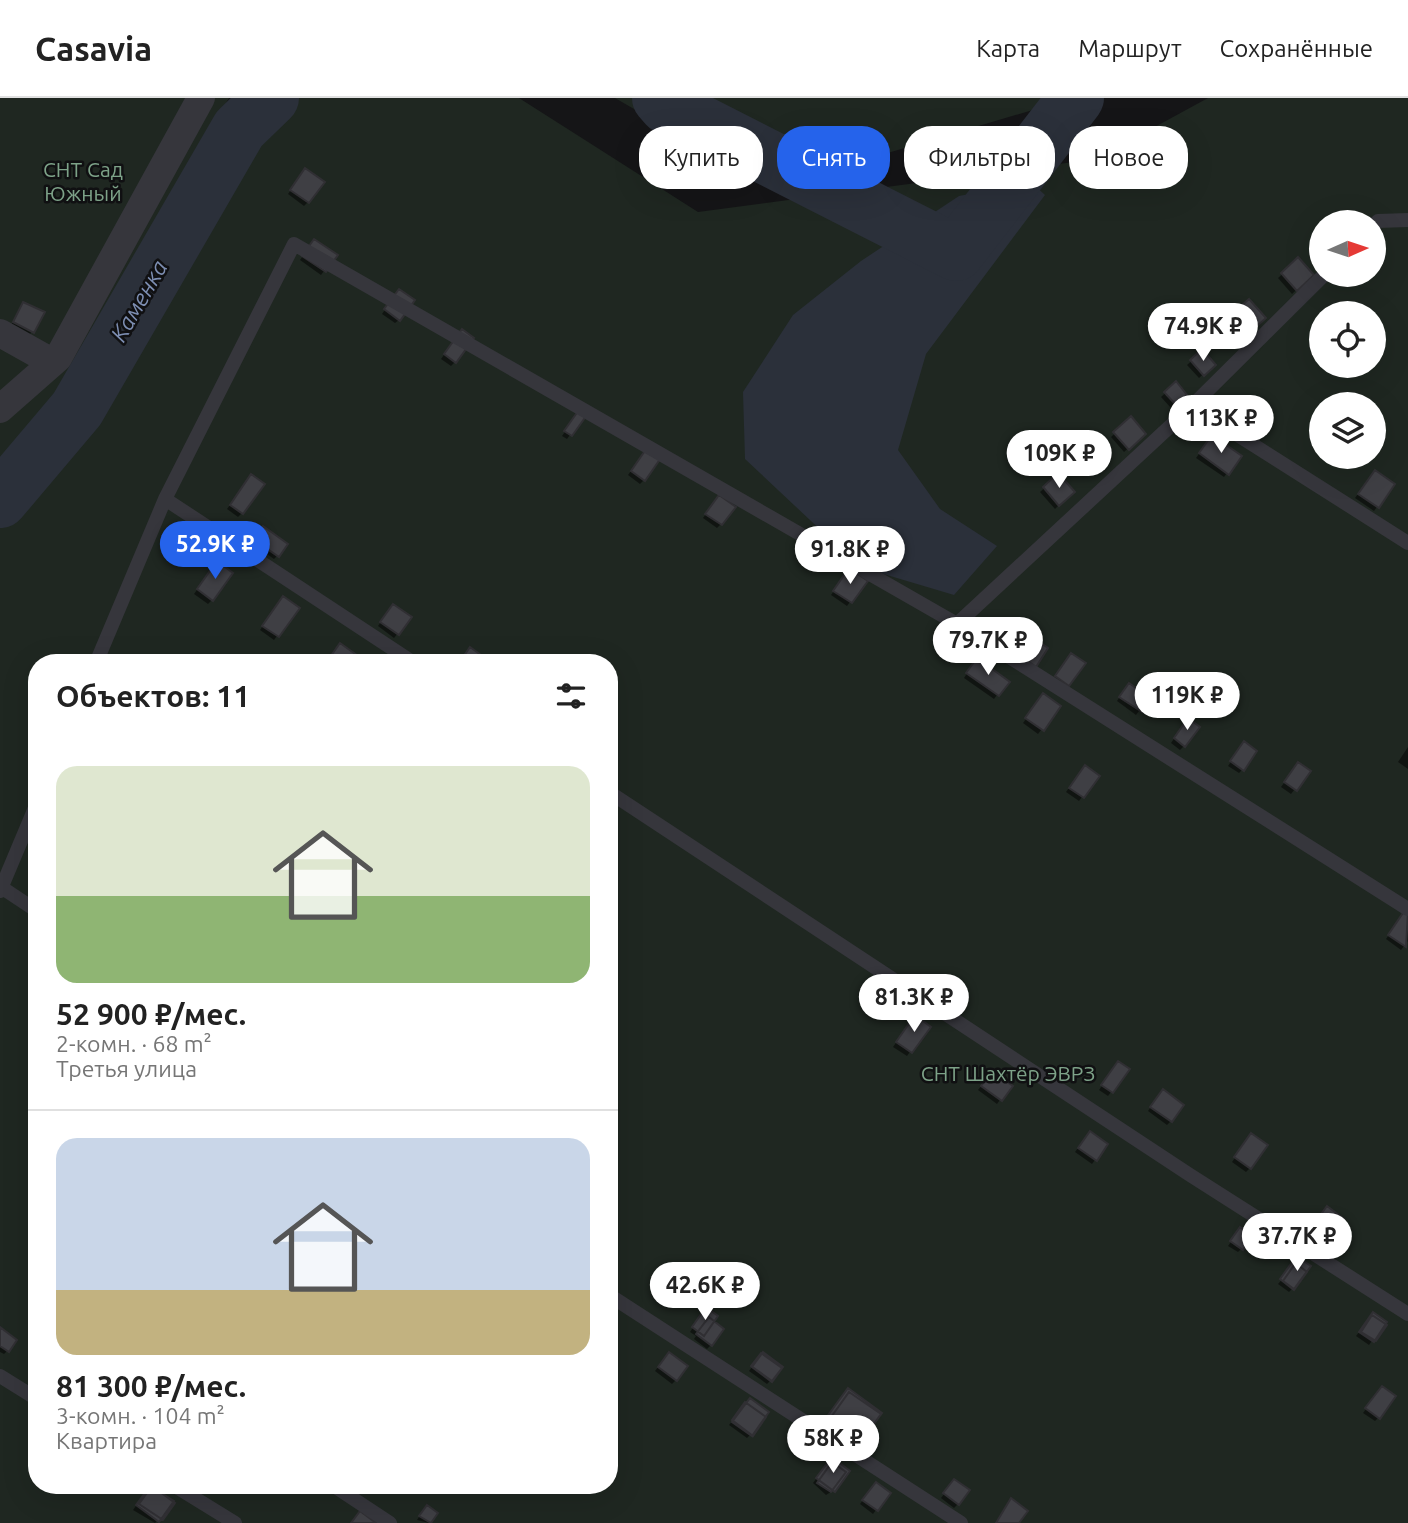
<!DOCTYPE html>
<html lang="ru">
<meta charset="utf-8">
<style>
body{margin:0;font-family:Ubuntu,sans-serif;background:#f2f2f2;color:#222;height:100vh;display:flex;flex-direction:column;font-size:26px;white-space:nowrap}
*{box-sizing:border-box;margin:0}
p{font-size:23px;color:#767676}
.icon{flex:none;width:38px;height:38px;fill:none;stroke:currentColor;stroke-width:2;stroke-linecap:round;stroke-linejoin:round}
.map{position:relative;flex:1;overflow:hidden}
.sheet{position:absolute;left:28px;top:556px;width:590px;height:840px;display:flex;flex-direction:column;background:#fff;border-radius:28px;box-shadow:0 7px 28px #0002}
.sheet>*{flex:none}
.hud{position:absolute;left:639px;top:28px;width:663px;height:63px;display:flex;gap:14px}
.needle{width:46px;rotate:87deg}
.tools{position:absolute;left:1309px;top:112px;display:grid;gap:14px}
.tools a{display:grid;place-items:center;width:77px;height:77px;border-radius:50%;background:#fff;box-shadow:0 7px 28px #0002;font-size:35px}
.price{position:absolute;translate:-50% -60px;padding:0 16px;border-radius:24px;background:#fff;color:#222;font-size:23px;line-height:46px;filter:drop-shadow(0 2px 4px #0008)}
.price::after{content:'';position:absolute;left:50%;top:42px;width:21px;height:16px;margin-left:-10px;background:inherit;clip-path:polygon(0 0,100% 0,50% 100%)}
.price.current{background:#2563eb;color:#fff}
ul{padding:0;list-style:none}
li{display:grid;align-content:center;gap:14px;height:371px;padding:0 28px}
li+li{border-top:2px solid #e0e0e0}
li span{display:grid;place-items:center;height:217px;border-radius:21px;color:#555}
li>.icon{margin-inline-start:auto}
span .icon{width:126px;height:126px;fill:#fffc;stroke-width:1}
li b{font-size:30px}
h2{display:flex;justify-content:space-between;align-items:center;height:84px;padding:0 28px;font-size:30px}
.pill{padding:0 24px;border-radius:28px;background:#fff;box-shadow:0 7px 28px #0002;font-size:24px;line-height:63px}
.pill.current{background:#2563eb;color:#fff}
header{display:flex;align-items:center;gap:42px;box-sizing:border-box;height:98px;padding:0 35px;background:#fff;border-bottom:2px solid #e0e0e0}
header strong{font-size:33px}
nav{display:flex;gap:38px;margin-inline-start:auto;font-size:24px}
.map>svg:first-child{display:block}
</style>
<header>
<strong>Casavia</strong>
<nav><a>Карта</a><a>Маршрут</a><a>Сохранённые</a></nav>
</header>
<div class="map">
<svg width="1408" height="1425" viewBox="0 0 1408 1425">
<rect width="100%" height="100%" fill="#151517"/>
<!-- green -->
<path fill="#1f2721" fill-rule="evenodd" d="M 0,0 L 229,0 L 14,370 L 0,386 Z
M 241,0 L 519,0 L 698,114 L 1096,61 L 1208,0 L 1408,0 L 1408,1425 L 0,1425 L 0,404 ZM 1321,124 L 1374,124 L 1374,177 L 1321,177 ZM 1321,215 L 1374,215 L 1374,268 L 1321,268 ZM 1321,306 L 1374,306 L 1374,359 L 1321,359 ZM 37,565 L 609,565 L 609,1388 L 37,1388 Z
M 615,0 L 1073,0 L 770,90 Z"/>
<!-- water -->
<path fill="#2b303a" d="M 1031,84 L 1045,97 L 926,256 L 898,352 L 940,411 L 997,448 L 954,497 L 860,469 L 745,361 L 743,294 L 793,217 L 861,163 L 959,98 Z"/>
<!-- shadow -->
<path fill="#0007" d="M 302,76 L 308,104 L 304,108 L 288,96 Z
M 1334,118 L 1339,124 L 1327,124 Z
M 1321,130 L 1321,153 L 1310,140 Z
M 311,147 L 335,158 L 321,177 L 300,162 Z
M 1298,162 L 1312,177 L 1292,196 L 1278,180 Z
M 395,197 L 399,222 L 395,225 L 382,216 Z
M 1249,204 L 1263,220 L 1242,239 L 1228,223 Z
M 23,206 L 42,215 L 29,238 L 10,229 Z
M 458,237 L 455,264 L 451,268 L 441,261 Z
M 1201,254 L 1213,267 L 1199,280 L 1187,267 Z
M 1175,286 L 1185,296 L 1171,310 L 1161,299 Z
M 578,315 L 586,315 L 567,341 L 562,338 Z
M 1130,321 L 1144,336 L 1124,354 L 1111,339 Z
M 1208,343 L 1227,375 L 1224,379 L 1196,360 Z
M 647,350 L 644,382 L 640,386 L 628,377 Z
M 1058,378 L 1072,394 L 1055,411 L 1040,394 Z
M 1371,378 L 1393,387 L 1374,413 L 1355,400 Z
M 248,382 L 242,415 L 238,419 L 227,411 Z
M 715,403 L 721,426 L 717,430 L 703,420 Z
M 259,434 L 278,457 L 274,461 L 251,445 Z
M 213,469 L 212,502 L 208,506 L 194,496 Z
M 846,476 L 865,484 L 847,508 L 831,497 Z
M 280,504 L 297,510 L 274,542 L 260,532 Z
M 389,512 L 410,520 L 394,540 L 378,528 Z
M 973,566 L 1007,584 L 994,601 L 964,580 Z
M 1125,591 L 1148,601 L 1136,617 L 1117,603 Z
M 1040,601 L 1059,609 L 1038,636 L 1023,625 Z
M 1184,626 L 1184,648 L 1180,652 L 1171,645 Z
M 1241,649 L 1242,672 L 1239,675 L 1228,668 Z
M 1408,649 L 1408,671 L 1398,664 Z
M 1295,670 L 1309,673 L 1291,696 L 1281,689 Z
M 1081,673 L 1097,678 L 1079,703 L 1066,694 Z
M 1408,816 L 1408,843 L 1401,852 L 1386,841 L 1402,818 Z
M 911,923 L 928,929 L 907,958 L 893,949 Z
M 1115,969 L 1128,972 L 1108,998 L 1099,992 Z
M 988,979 L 1010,988 L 997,1006 L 978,992 Z
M 1159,997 L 1171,1023 L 1167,1027 L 1148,1013 Z
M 1086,1039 L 1106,1047 L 1092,1066 L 1075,1054 Z
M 1248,1041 L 1250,1070 L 1246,1074 L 1232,1064 Z
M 609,1107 L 616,1112 L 609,1122 Z
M 1323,1114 L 1342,1121 L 1326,1141 L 1312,1131 Z
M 1237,1135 L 1241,1151 L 1238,1154 L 1228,1148 Z
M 1299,1162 L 1293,1190 L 1289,1194 L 1278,1186 Z
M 703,1215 L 712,1224 L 711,1247 L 707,1251 L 694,1241 L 696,1238 L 690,1234 Z
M 1370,1220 L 1385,1225 L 1369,1247 L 1356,1238 Z
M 0,1231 L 7,1253 L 4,1256 L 0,1254 Z
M 665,1260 L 676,1282 L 672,1286 L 655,1273 Z
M 758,1261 L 771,1282 L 767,1286 L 749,1273 Z
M 848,1293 L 879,1316 L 850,1353 L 818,1330 Z
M 1378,1294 L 1378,1320 L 1375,1323 L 1363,1315 Z
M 746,1306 L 751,1336 L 747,1340 L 729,1327 Z
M 828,1365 L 834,1392 L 826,1397 L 813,1385 Z
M 951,1387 L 958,1406 L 954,1410 L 941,1400 Z
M 364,1388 L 380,1388 L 374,1395 Z
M 872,1390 L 889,1395 L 873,1416 L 860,1406 Z
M 147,1393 L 173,1405 L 155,1425 L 133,1412 Z
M 423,1413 L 436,1415 L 429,1425 L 417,1422 Z"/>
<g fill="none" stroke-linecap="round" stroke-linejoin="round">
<!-- river -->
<path stroke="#2b303a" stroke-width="56" d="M 660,0 L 667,8 L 956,155 L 1076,0
M 0,402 L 77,311 L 239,31 L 271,0"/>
</g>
<!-- building -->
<path fill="#3f3f44" stroke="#302f33" stroke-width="2" d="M 305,70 L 325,84 L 309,105 L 290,92 Z
M 314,141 L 338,157 L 326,174 L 302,158 Z
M 1298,159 L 1314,177 L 1297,193 L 1281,175 Z
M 399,191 L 415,202 L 400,223 L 384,211 Z
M 1249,201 L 1266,220 L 1247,237 L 1230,218 Z
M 23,204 L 45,214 L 34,235 L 13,224 Z
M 462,231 L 474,240 L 456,265 L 444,256 Z
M 1202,251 L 1216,267 L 1204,278 L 1190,262 Z
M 1176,283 L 1187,297 L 1176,307 L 1164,294 Z
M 581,309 L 589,314 L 572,338 L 564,333 Z
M 1131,318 L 1146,336 L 1129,352 L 1113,334 Z
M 1212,337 L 1242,358 L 1229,377 L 1199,355 Z
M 651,344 L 665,354 L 645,383 L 631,373 Z
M 1375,372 L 1395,386 L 1379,410 L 1358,396 Z
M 1058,375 L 1075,394 L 1059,408 L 1043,389 Z
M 251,376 L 265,386 L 243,416 L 230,407 Z
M 719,397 L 736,409 L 722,427 L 705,416 Z
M 263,428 L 288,446 L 279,459 L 253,441 Z
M 217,463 L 233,475 L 213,503 L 197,491 Z
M 849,470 L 868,483 L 852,505 L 833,493 Z
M 283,498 L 300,510 L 279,539 L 262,528 Z
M 393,506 L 412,519 L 399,537 L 380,524 Z
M 1018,529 L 1048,550 L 1036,569 L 1005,547 Z
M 340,545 L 358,558 L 352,565 L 326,565 Z
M 470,549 L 492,565 L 459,565 Z
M 1071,555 L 1086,565 L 1069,588 L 1055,578 Z
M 977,560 L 1010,584 L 999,598 L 966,575 Z
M 1129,585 L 1151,601 L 1142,614 L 1119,599 Z
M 1043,595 L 1061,608 L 1044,633 L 1025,620 Z
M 1188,620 L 1200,629 L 1185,649 L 1174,640 Z
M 1244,643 L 1257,653 L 1244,673 L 1230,663 Z
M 1298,664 L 1311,673 L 1297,693 L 1284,684 Z
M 1085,667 L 1100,678 L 1084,700 L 1069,690 Z
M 1405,812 L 1408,814 L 1406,849 L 1388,837 Z
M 915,917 L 931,929 L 912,955 L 896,944 Z
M 1118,963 L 1130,971 L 1113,995 L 1101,987 Z
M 992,973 L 1013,988 L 1002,1003 L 981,988 Z
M 1163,991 L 1184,1007 L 1172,1024 L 1150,1009 Z
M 1090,1033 L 1108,1046 L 1097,1063 L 1078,1050 Z
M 1251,1035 L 1268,1047 L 1251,1071 L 1234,1059 Z
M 1327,1108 L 1344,1121 L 1331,1138 L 1314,1126 Z
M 1240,1129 L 1253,1138 L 1243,1152 L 1230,1143 Z
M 1299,1160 L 1311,1168 L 1294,1191 L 1283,1183 Z
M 1293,1163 L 1307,1174 L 1294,1192 L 1280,1181 Z
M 706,1209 L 718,1218 L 704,1238 L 692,1229 Z
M 1373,1214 L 1387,1224 L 1374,1244 L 1359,1234 Z
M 1372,1217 L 1387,1227 L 1376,1243 L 1361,1234 Z
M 709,1219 L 724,1231 L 712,1248 L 696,1236 Z
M 0,1229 L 17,1242 L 9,1254 L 0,1248 Z
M 669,1254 L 688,1268 L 677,1283 L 658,1269 Z
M 763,1254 L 783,1269 L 772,1284 L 752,1269 Z
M 761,1255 L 782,1270 L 772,1283 L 751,1268 Z
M 1382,1288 L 1396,1298 L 1380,1321 L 1365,1310 Z
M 848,1290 L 882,1315 L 860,1345 L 826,1320 Z
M 849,1294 L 881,1316 L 860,1345 L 829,1322 Z
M 750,1300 L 769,1314 L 752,1338 L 732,1324 Z
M 745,1304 L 766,1319 L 753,1338 L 732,1322 Z
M 832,1359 L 850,1373 L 835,1394 L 816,1380 Z
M 832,1364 L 846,1374 L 831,1394 L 817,1385 Z
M 954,1381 L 970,1392 L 959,1407 L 943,1395 Z
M 876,1384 L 891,1395 L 878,1413 L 862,1402 Z
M 150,1388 L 174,1403 L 159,1424 L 136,1407 Z
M 152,1388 L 175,1405 L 163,1422 L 139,1406 Z
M 1011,1400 L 1028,1413 L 1019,1425 L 996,1425 Z
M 427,1407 L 438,1415 L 431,1425 L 419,1418 Z
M 360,1413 L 376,1425 L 351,1425 Z"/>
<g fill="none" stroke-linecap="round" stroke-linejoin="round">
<!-- service -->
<path stroke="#36363c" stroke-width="14" d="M 1374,127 L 1378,123 L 1408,122
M 1192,308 L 1408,445
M 165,401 L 414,565
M 957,526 L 1192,308 L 1324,177
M 96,565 L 165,401 L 294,146 L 957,526 L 1408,811
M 609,694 L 1190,1077 L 1408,1216
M 1,789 L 37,813
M 0,793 L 37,705
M 609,1197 L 961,1425
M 0,1278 L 37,1301
M 175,1388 L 235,1425
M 334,1388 L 390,1425"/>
<!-- minor -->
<path stroke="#36363c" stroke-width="28" d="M 0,235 L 52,264
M 0,311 L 58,260 L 201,0"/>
</g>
<g text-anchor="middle" stroke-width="5" stroke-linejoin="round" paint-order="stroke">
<!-- park labels -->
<g font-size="21" fill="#7da288" stroke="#101012">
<text x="83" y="79">СНТ Сад<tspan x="83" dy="24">Южный</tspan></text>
<text x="1008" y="983">СНТ Шахтёр ЭВРЗ</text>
</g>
<!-- water labels -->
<g font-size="23" font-style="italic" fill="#7d8eb2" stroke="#101012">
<text transform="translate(139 203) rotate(-60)" y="8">Каменка</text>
</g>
</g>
</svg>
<div class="tools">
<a><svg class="needle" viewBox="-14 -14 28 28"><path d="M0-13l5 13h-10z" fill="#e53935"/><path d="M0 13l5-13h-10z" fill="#767676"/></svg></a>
<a><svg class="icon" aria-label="locate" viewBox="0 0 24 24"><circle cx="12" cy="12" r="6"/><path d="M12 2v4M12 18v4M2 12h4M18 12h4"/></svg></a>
<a><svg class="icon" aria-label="layers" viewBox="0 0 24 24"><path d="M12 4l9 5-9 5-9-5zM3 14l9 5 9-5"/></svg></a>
</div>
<b class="price" style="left:1203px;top:265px">74.9K ₽</b>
<b class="price" style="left:1221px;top:357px">113K ₽</b>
<b class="price" style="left:1059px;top:392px">109K ₽</b>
<b class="price current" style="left:215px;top:483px">52.9K ₽</b>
<b class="price" style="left:850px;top:488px">91.8K ₽</b>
<b class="price" style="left:988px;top:579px">79.7K ₽</b>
<b class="price" style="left:1187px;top:634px">119K ₽</b>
<b class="price" style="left:914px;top:936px">81.3K ₽</b>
<b class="price" style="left:1297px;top:1175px">37.7K ₽</b>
<b class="price" style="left:705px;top:1224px">42.6K ₽</b>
<b class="price" style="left:833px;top:1377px">58K ₽</b>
<div class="hud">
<a class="pill">Купить</a>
<a class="pill current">Снять</a>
<a class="pill">Фильтры</a>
<a class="pill">Новое</a>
</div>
<section class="sheet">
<h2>Объектов: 11<svg class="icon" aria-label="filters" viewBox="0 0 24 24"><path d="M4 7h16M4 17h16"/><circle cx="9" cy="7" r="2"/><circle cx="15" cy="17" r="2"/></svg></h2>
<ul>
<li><span style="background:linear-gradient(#dfe7d0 60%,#8fb573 0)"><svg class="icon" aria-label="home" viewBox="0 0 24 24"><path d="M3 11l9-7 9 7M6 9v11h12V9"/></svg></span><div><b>52 900 ₽/мес.</b><p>2-комн. · 68 m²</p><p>Третья улица</p></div></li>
<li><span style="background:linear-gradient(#c9d6e8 70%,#c2b280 0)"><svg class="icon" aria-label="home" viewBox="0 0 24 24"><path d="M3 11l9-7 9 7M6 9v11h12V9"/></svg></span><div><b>81 300 ₽/мес.</b><p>3-комн. · 104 m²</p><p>Квартира</p></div></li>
</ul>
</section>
</div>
